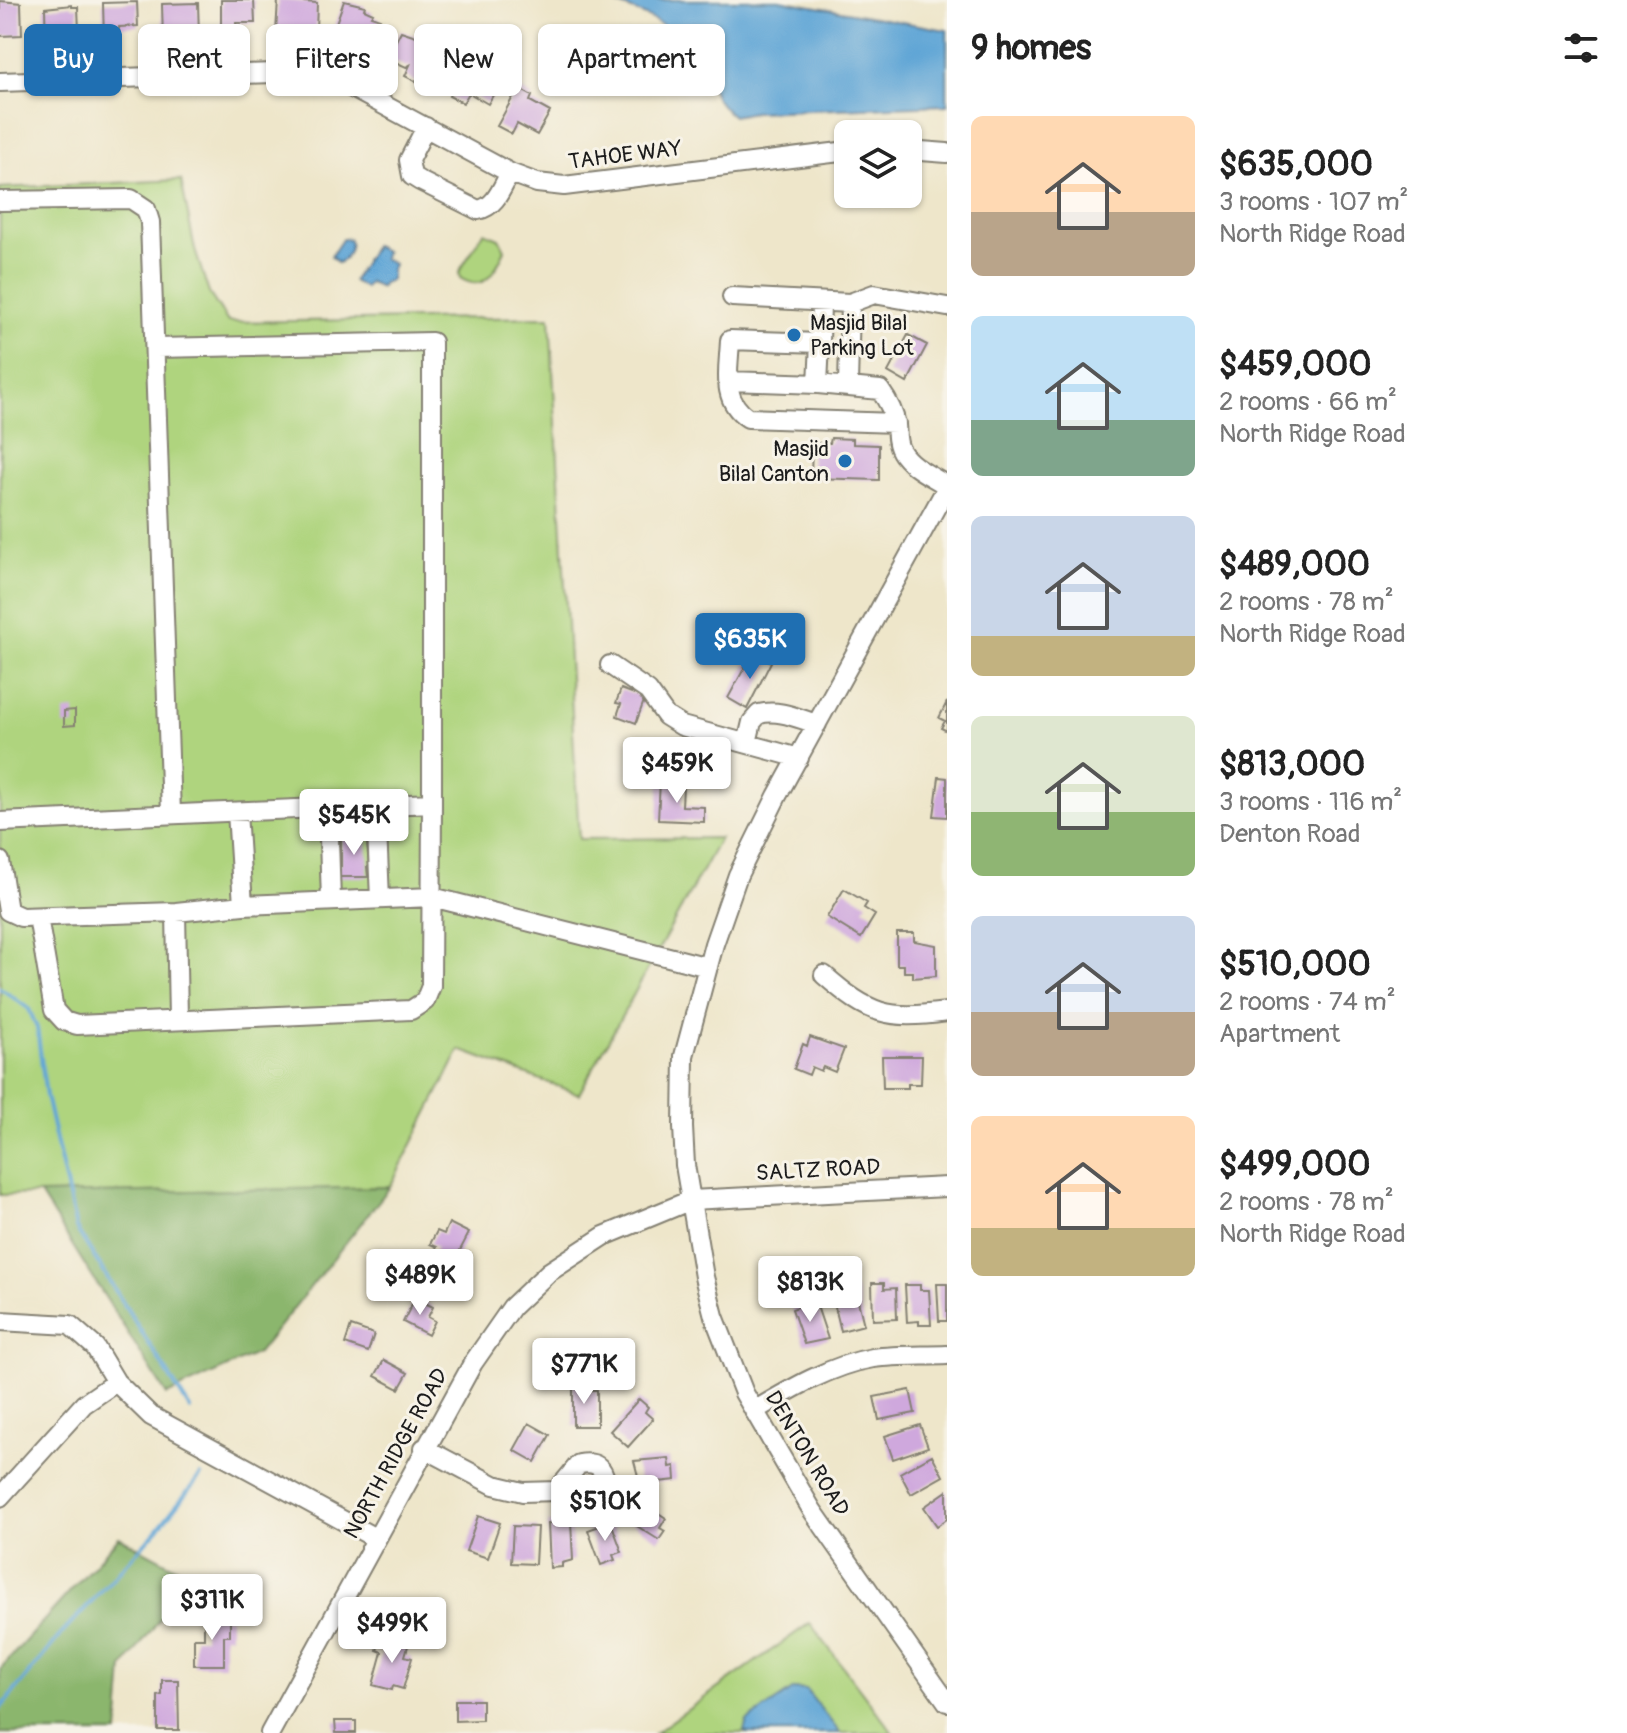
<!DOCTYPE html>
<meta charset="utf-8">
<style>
body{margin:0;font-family:Pangolin,sans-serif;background:#f6f6f6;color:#222;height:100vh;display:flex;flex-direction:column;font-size:30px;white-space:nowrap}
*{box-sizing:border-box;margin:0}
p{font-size:26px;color:#767676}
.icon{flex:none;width:44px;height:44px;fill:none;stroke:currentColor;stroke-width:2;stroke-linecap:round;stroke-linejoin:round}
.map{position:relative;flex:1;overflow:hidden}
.panel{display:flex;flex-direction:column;background:#fff;width:680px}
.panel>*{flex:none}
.guide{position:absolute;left:24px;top:24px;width:760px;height:72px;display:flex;gap:16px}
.tools{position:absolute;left:834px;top:120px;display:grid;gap:16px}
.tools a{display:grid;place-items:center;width:88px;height:88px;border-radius:12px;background:#fff;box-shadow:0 2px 6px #0004;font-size:40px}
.price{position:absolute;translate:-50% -68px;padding:0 18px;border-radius:8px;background:#fff;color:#222;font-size:26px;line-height:52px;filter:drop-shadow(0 2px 4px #0008)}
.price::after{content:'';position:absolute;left:50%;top:48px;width:24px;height:18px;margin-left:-12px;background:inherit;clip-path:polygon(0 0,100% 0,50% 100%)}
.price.on{background:#1f6fb2;color:#fff}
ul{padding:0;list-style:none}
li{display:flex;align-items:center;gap:24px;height:200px;padding:0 24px}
li span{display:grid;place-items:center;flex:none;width:224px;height:160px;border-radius:12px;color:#555}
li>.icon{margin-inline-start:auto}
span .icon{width:96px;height:96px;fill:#fffc;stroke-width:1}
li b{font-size:34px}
h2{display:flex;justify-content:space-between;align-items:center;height:96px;padding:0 24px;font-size:34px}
.chip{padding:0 28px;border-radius:12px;background:#fff;box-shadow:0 2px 6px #0004;font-size:28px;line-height:72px}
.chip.on{background:#1f6fb2;color:#fff}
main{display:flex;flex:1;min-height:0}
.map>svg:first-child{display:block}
</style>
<main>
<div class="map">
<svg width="947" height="1733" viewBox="0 0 947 1733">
<rect width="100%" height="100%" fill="#f7f3e8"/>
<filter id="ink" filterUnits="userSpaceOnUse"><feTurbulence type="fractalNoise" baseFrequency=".0125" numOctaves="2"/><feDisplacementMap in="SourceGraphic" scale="16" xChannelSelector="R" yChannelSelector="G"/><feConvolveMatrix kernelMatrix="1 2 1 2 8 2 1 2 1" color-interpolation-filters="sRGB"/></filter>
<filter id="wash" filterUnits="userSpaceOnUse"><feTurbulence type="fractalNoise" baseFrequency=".006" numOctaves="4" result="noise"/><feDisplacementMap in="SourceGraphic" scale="32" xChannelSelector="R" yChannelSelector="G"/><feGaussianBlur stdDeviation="1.8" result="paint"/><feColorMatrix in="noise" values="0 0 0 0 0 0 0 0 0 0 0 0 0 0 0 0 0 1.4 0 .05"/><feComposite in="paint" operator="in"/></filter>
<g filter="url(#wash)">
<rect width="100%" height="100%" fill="#eee6ca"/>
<!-- green -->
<path fill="#afd47e" stroke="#66784d" stroke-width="2" d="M 181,180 L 195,250 L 209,293 L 228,322 L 550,317 L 579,839 L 720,838 L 579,1094 L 460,1050 L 390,1187 L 0,1195 L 0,188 Z
M 484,232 L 499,238 L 505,250 C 496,270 485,294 460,278 L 459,272 Z
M 810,1623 L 893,1733 L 655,1733 Z"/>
<!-- forest -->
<path fill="#8bb66d" stroke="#546944" stroke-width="2" d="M 390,1187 L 258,1353 L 167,1395 L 40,1194 Z
M 119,1537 L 192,1576 L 123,1668 L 118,1733 L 0,1733 L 0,1669 Z"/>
<!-- water -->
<path fill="#61a6d6" stroke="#3e6179" stroke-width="2" d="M 603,0 L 779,0 L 947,30 L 947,105 L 754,112 L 733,116 C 712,99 715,93 704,70 C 684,30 644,12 603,0 Z
M 343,238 L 349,239 C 353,247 347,259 338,263 L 331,256 Z
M 374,246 L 386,252 L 383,258 L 393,264 L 391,270 L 391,280 L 383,283 L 380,288 L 369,282 L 365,288 L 353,281 Z
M 794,1689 L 806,1690 L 840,1733 L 747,1733 L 744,1731 L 747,1721 Z"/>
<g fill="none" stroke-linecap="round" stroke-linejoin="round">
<!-- stream -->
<path stroke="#61a6d6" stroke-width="4" d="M 0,988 L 29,1009 L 37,1028 L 46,1096 L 76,1228 L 190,1409
M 0,1709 L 58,1638 L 157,1530 L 201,1475"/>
</g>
<g id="blocks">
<!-- building -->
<path fill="#cfa8dd" d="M 221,0 L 254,0 L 255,23 L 236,23 L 236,35 L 221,35 Z
M 278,0 L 317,3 L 316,30 L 292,28 L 292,33 L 276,32 Z
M 0,1 L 21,3 L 22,35 L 0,36 Z
M 344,1 L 365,6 L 364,9 L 373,13 L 371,16 L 380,19 L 367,51 L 353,46 L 357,35 L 335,26 Z
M 137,2 L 138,26 L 119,27 L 119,39 L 104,39 L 103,3 Z
M 198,3 L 199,35 L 178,36 L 178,40 L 163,40 L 162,4 Z
M 72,5 L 72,7 L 78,7 L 79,31 L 60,32 L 60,44 L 46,44 L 45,8 Z
M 401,31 L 422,38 L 420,41 L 435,52 L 419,83 L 405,76 L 410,65 L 406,67 L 391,60 L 393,56 L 389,54 Z
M 469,63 L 495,74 L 494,77 L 501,81 L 488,104 L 469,93 L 463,103 L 449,96 Z
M 518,88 L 532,96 L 530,101 L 550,112 L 537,135 L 517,124 L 512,134 L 497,126 Z
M 908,335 L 927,345 L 907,383 L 888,372 Z
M 831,438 L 853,439 L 853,444 L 879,445 L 879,480 L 811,478 L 812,443 L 830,443 Z
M 753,652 L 771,662 L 747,709 L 728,698 Z
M 621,689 L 645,698 L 636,723 L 617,716 L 621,704 L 616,703 Z
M 947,702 L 947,731 L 941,728 L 945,721 L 939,718 Z
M 75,710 L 75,725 L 64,726 L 64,711 Z
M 939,777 L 947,778 L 947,817 L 934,816 Z
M 660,781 L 680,782 L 680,787 L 683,787 L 682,806 L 704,807 L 704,822 L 658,820 Z
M 366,834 L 369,867 L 367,867 L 368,877 L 336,877 L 336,866 L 341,866 L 341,835 Z
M 844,889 L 867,903 L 864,908 L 875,915 L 861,938 L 827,917 Z
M 897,933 L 914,933 L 914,941 L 936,945 L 936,976 L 913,978 L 913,972 L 904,972 L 904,965 L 897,965 Z
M 810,1037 L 844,1049 L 835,1072 L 823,1067 L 821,1071 L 812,1067 L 809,1075 L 794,1069 L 803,1044 L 807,1046 Z
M 882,1056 L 922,1056 L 921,1084 L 908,1084 L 908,1088 L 883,1088 Z
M 449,1223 L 469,1233 L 454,1262 L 448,1259 L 445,1264 L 432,1257 L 437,1247 L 430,1244 L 437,1231 L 444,1234 Z
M 386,1275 L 402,1281 L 396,1296 L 381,1290 Z
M 872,1283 L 884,1283 L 884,1289 L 896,1288 L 897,1319 L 873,1320 Z
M 937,1284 L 947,1284 L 947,1321 L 939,1321 Z
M 905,1285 L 920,1285 L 920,1290 L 929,1290 L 931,1325 L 919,1325 L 919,1321 L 907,1322 Z
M 855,1289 L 864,1325 L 841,1331 L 832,1295 Z
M 415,1298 L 433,1307 L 428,1317 L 435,1321 L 428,1335 L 403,1322 Z
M 806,1304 L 808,1309 L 817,1306 L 828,1339 L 804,1344 L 792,1309 Z
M 351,1326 L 374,1334 L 368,1352 L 345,1344 Z
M 384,1360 L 408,1373 L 399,1389 L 375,1376 Z
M 573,1383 L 585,1383 L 585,1390 L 597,1390 L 597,1426 L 573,1426 Z
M 910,1390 L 915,1413 L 879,1420 L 874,1397 Z
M 639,1399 L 648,1407 L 645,1412 L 653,1419 L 628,1447 L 610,1431 Z
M 529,1423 L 550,1435 L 535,1462 L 514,1450 Z
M 920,1425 L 928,1447 L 893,1459 L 885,1436 Z
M 932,1455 L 943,1476 L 911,1494 L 900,1473 Z
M 669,1458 L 670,1467 L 675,1466 L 676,1480 L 640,1484 L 634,1461 Z
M 947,1491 L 947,1519 L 937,1526 L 924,1507 Z
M 634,1497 L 666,1518 L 660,1528 L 665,1531 L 659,1540 L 621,1516 Z
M 478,1516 L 500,1523 L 488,1558 L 466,1551 Z
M 571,1522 L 573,1560 L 562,1563 L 562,1567 L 550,1568 L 548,1523 Z
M 611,1522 L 622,1552 L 613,1555 L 615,1560 L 601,1565 L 588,1530 Z
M 513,1526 L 537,1527 L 535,1564 L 511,1563 Z
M 204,1618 L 230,1618 L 230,1636 L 224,1636 L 224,1665 L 194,1665 L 194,1638 L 204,1638 Z
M 381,1638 L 408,1646 L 405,1656 L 412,1658 L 403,1689 L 393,1686 L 392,1690 L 373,1685 L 382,1652 L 377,1650 Z
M 162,1680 L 178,1680 L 179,1730 L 158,1730 L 158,1696 L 162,1695 Z
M 455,1700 L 482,1700 L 482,1720 L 455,1721 Z
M 335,1721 L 356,1721 L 356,1733 L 336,1733 Z"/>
</g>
</g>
<g filter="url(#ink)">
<use href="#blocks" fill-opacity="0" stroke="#858173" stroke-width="2"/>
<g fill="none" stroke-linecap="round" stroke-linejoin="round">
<defs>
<path id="minor" d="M 0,82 L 274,73 L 312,74 L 345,84 L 510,173 L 537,183 L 564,186 L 848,151
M 426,127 L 409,160 L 412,176 L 420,181 L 478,210 C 496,207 502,187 510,173
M 908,150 L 947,153
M 0,201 L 131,199 L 146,209 L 150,222 L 171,813
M 732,297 L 850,303 L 848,386
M 850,303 L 874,294 L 947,307
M 820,343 L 821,302
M 156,348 L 432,342 L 432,803
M 729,381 L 818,384
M 896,423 L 748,418 C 720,400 729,369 730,340 L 820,343 L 818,384 L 880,390 C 888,401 894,412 896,425 C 897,434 896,443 901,451 C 910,467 932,476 947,486
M 947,487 L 777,796 L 738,875 L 714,944 L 684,1056 L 683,1127 L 685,1165 L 704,1277 L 714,1316 L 744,1393 L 812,1510 L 947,1702
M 610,665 L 648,691 L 666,716 L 682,726 L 799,758
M 747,743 L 752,722 L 759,714 C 779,709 797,718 817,724
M 376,805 L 380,899
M 328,808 L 331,901
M 237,812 L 243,905
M 0,822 L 432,803 L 431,986 L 425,1001 L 411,1010 L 77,1025 L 64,1021 L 54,1010 L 38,917
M 0,861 L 8,911 L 21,917 L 176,912 L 243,905 L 432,897 L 708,967
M 176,912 L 178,1019
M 824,975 C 870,1015 887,1020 947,1012
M 0,1321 L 70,1325 L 95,1347 L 116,1382 L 151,1416 L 375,1538
M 754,1411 C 789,1390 831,1365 873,1358 C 897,1355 922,1356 947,1355
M 424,1448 L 494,1485 L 523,1492 L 557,1491 L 589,1500 L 600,1493 L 606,1483 C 603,1466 596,1461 579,1464 L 557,1491
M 0,1497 L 84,1404 L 116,1382
M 270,1733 L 473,1363 L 512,1307 L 549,1272 L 604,1236 L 691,1200 L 947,1187"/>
</defs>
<!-- minor casing -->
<use href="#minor" stroke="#858173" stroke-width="22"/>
<!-- minor -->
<use href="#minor" stroke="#fff" stroke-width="18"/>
</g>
</g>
<!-- markers -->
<g fill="#1f6fb2" stroke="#f7f3e8" stroke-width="3">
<circle cx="794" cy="335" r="8"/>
<circle cx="845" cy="461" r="8"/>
</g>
<g text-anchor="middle" stroke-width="6" stroke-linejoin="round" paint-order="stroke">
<!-- street labels -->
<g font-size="22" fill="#1c1c1c" stroke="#f7f3e8">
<text transform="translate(625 154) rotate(-7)" y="8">TAHOE WAY</text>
<text transform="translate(818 1169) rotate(-3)" y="8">SALTZ ROAD</text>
<text transform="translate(395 1453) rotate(-61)" y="8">NORTH RIDGE ROAD</text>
<text transform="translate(808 1453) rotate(59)" y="8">DENTON ROAD</text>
</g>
<!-- poi labels -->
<g font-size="22" fill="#1c1c1c" stroke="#f7f3e8" text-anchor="start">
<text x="810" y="330">Masjid Bilal<tspan x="810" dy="25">Parking Lot</tspan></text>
<text x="829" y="456" text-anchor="end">Masjid<tspan x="829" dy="25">Bilal Canton</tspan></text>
</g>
</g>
</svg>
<div class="tools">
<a><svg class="icon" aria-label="layers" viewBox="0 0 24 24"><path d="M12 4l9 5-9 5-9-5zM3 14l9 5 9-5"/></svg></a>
</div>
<b class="price on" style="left:750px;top:681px">$635K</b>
<b class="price" style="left:677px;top:805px">$459K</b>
<b class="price" style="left:354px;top:857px">$545K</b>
<b class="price" style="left:420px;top:1317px">$489K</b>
<b class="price" style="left:810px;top:1324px">$813K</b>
<b class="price" style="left:584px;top:1406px">$771K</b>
<b class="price" style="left:605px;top:1543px">$510K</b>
<b class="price" style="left:212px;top:1642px">$311K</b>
<b class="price" style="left:392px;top:1665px">$499K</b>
<div class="guide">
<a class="chip on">Buy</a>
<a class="chip">Rent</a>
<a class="chip">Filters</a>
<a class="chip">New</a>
<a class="chip">Apartment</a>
</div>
</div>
<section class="panel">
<h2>9 homes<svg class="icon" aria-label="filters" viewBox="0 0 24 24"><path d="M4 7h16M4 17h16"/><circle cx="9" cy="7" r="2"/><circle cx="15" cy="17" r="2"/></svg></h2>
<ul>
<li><span style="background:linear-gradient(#ffd9b3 60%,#b9a48a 0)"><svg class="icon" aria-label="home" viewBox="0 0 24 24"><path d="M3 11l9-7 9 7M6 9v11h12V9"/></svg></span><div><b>$635,000</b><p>3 rooms · 107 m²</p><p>North Ridge Road</p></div></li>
<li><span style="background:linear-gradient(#bfe0f5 65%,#7fa58c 0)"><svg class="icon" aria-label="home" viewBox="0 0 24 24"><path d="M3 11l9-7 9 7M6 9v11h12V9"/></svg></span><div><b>$459,000</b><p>2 rooms · 66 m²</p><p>North Ridge Road</p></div></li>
<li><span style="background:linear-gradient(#c9d6e8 75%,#c2b280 0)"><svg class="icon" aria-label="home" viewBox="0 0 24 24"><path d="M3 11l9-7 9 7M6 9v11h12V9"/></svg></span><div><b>$489,000</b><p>2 rooms · 78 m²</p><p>North Ridge Road</p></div></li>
<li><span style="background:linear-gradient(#dfe7d0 60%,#8fb573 0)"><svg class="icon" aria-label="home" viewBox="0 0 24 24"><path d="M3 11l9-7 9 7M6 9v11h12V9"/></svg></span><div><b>$813,000</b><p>3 rooms · 116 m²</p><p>Denton Road</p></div></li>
<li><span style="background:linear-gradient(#c9d6e8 60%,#b9a48a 0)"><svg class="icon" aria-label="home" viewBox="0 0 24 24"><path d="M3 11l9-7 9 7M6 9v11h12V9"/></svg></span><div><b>$510,000</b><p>2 rooms · 74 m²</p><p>Apartment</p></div></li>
<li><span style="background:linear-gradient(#ffd9b3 70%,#c2b280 0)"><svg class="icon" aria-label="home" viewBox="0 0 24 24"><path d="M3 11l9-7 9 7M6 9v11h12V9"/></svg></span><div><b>$499,000</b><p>2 rooms · 78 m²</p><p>North Ridge Road</p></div></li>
</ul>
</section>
</main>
